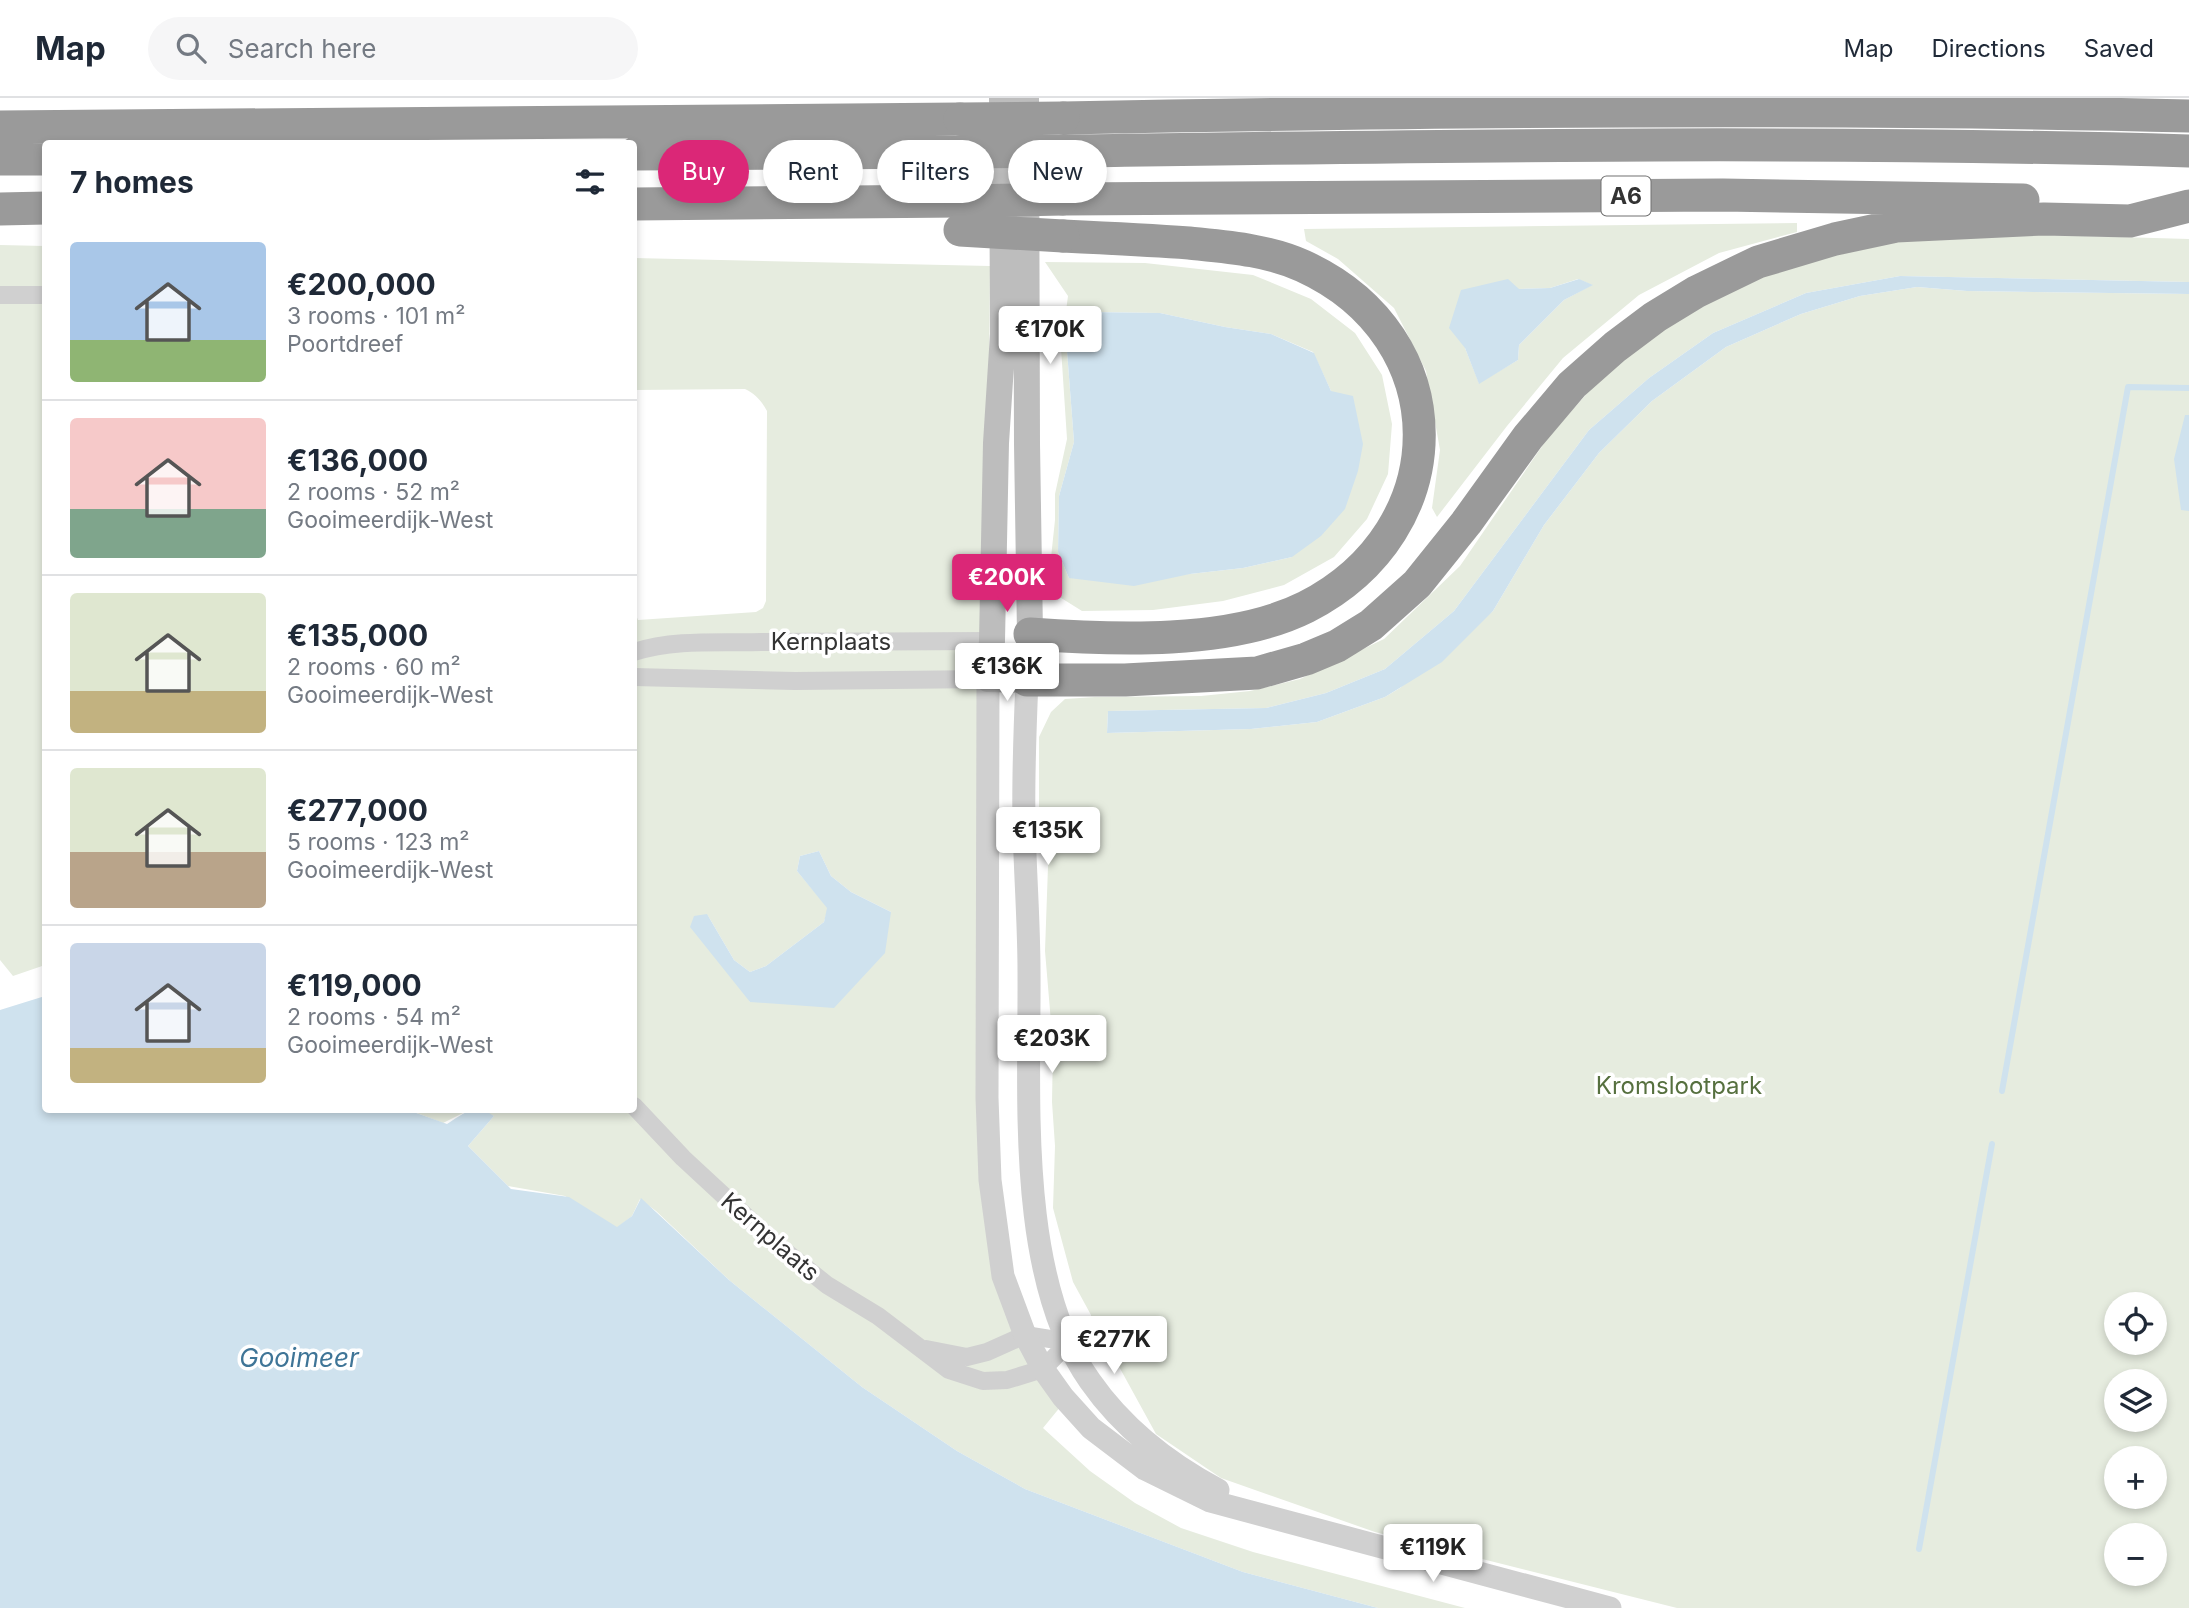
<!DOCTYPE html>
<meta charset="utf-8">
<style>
body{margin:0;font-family:Inter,sans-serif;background:#f6f6f7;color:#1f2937;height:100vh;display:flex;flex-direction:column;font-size:26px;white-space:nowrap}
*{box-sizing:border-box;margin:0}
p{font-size:23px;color:#747a83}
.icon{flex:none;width:38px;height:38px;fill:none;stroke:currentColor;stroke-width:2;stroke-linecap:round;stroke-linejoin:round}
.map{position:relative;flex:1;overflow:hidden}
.sheet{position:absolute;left:42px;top:42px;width:595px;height:973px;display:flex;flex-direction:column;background:#fff;border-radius:7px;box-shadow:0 4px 10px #0003}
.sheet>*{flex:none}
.top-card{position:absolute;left:658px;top:42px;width:665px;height:63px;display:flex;gap:14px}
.controls{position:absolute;left:2104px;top:1194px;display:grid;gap:14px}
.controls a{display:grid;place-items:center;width:63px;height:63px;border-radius:50%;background:#fff;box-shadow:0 4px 10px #0003;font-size:35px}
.price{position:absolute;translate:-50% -60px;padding:0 16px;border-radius:7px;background:#fff;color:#222;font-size:23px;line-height:46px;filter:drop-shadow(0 2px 4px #0008)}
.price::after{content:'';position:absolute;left:50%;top:42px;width:21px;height:16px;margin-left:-10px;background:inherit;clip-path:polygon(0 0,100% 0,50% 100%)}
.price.active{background:#db2777;color:#fff}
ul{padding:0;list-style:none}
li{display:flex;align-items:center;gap:21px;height:175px;padding:0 28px}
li+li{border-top:2px solid #e0e1e3}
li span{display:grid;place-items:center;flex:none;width:196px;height:140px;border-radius:7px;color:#555}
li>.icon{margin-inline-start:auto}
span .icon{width:84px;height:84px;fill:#fffc;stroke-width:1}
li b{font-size:30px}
h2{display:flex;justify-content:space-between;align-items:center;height:84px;padding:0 28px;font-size:30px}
.pill{padding:0 24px;border-radius:32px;background:#fff;box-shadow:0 4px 10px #0003;font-size:24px;line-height:63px}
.pill.active{background:#db2777;color:#fff}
header{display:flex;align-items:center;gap:42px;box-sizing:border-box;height:98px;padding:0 35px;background:#fff;border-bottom:2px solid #e0e1e3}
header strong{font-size:33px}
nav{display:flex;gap:38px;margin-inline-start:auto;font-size:24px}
.search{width:490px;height:63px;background:#f6f6f7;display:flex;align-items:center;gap:18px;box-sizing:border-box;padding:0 24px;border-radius:38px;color:#747a83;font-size:26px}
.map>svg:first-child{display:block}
</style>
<header>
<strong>Map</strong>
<div class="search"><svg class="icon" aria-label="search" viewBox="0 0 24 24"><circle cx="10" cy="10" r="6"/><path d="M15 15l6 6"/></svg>Search here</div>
<nav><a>Map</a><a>Directions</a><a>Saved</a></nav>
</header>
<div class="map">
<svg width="2189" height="1510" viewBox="0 0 2189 1510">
<rect width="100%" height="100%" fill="#fff"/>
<!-- green -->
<path fill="#e6ecdf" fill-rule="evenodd" d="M 1797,125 L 1797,134 L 1719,155 L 1639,197 L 1563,260 L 1507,328 L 1437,419 L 1432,410 L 1440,352 L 1426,273 L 1394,210 L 1338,161 L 1306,143 L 1304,131 ZM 1578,181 L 1592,187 L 1564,202 L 1519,247 L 1518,262 L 1479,285 L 1465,250 L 1518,191 L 1550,190 Z
M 2010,136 L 2189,141 L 2189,184 L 1900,178 L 1806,195 L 1713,235 L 1649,280 L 1589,332 L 1454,513 L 1385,571 L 1326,595 L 1266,610 L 1108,613 L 1107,635 L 1251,631 L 1317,624 L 1385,599 L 1400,590 L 1493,513 L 1544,427 L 1599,355 L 1652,303 L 1726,249 L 1801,216 L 1860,198 L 1917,189 L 1967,193 L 2189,196 L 2189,1510 L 1677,1510 L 1375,1434 L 1221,1380 L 1156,1336 L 1100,1234 L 1091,1225 L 1091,1217 L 1073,1184 L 1053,1110 L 1055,1048 L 1052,1004 L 1053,948 L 1045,853 L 1050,712 L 1039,710 L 1039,639 L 1051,614 L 1065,601 L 1095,599 L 1201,598 L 1250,593 L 1300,581 L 1384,541 L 1460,468 L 1547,341 L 1611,268 L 1689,210 L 1790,167 L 1902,143 ZM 2116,1206 L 2154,1206 L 2154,1244 L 2116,1244 ZM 2116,1283 L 2154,1283 L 2154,1321 L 2116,1321 ZM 2116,1360 L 2154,1360 L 2154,1398 L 2116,1398 ZM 2116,1437 L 2154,1437 L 2154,1475 L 2116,1475 Z
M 0,147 L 45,148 L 45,867 L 13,878 L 0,862 Z
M 634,160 L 990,168 L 982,1049 L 991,1138 L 1061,1308 L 1043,1330 L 1090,1373 L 1135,1405 L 1181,1430 L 1253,1454 L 1465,1510 L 1378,1510 L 1243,1474 L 1025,1391 L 957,1353 L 862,1289 L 729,1182 L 656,1113 L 640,1101 L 632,1118 L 617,1130 L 565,1098 L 508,1088 L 468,1048 L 494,1018 L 480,1012 L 634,1012 L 634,512 L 638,522 L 756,514 L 763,510 L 766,503 L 767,313 C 761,302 755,296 745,291 L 634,292 ZM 819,753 L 831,778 L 851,794 L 891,814 L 750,904 L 707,816 L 734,862 L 750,874 L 766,868 L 824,824 L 828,810 L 797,773 L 800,758 Z
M 1045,164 L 1145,165 L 1253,177 L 1311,201 L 1355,235 L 1382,277 L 1392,326 L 1388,376 L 1367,421 L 1334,459 L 1284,487 L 1223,503 L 1153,512 L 1082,513 L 1058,498 L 1050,469 L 1055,422 L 1055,396 L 1067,341 L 1061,250 L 1068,198 ZM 1090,214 L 1160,215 L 1225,229 L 1271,236 L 1313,254 L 1331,293 L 1292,459 L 1243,470 L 1190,476 L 1069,480 L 1058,454 L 1059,398 L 1074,344 L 1067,253 Z
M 409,1012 L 469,1012 L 443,1025 Z"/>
<!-- water -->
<path fill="#cfe2ee" d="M 1900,178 L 2189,184 L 2189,196 L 1967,193 L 1917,189 L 1860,198 L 1801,216 L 1726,249 L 1652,303 L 1599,355 L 1544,427 L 1493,513 L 1442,564 L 1385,599 L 1317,624 L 1251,631 L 1107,635 L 1108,613 L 1266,610 L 1326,595 L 1385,571 L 1454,513 L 1589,332 L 1649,280 L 1713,235 L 1806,195 Z
M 1508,181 L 1519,191 L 1550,190 L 1579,181 L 1593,187 L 1564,202 L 1519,247 L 1518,262 L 1479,286 L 1465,250 L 1449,230 L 1461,192 Z
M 1090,214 L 1160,215 L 1225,229 L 1271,236 L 1314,255 L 1331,293 L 1353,298 L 1363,346 L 1358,373 L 1345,411 L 1321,438 L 1292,459 L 1243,470 L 1190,476 L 1134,488 L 1069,480 L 1058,454 L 1059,398 L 1074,344 L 1067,253 Z
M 2185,317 L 2189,317 L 2189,413 L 2181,412 L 2174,361 Z
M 819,753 L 831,778 L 851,794 L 891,814 L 885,855 L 834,910 L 750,904 L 690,829 L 694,818 L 707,816 L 734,862 L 750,874 L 766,868 L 824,824 L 827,810 L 797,773 L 800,758 Z
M 45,898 L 46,1012 L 408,1012 L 447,1026 C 465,1015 474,1005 494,1018 L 468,1048 L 511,1091 L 569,1099 L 617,1129 L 632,1118 L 641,1100 L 729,1182 L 862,1289 L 957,1353 L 1025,1391 L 1243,1474 L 1378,1510 L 0,1510 L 0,912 Z"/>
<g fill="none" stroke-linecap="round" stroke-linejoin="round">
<!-- stream -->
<path stroke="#cfe2ee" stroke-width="6" d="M 2002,993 L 2128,289 L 2189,290
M 1919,1451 L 1992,1046"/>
<!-- minor -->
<path stroke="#d0d0d0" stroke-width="18" d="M 0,197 L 46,197
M 634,554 C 675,541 718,545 761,544 C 838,544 915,544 992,543
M 634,579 L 795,583 L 988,581
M 634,1008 L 683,1060 L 776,1146 L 827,1187 L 878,1218 L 949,1272 L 983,1283 L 1007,1282 L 1043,1271 L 1069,1244
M 926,1251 L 967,1259 L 987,1254 L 1025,1237 L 1069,1244"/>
<!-- tertiary -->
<path stroke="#d0d0d0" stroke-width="23" d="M 988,581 L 987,1000 L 990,1082 L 1003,1178 L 1025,1237 L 1043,1271 L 1063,1299 L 1091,1330 L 1145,1371 L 1210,1403 L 1610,1510
M 1027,582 C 1025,629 1023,677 1024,725 C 1025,775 1029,824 1029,874 C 1030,996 1016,1179 1090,1283 C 1122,1329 1169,1366 1218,1392"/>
<!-- secondary -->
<path stroke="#bdbdbd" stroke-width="26" d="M 1002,0 L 1003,236 L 996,345 L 992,543 L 988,581 L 1027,582 L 1030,536 L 1027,346 L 1026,0"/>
<!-- motorway -->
<path stroke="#9a9a9a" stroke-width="33" d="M 1063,20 C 1438,13 1814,9 2189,18
M 0,29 L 960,21
M 1063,53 C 1438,48 1814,42 2189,53
M 634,56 L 960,54
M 0,61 L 46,61
M 1063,101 L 1723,97 L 2023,102
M 634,106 L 961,103
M 0,111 L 46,110
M 1030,536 C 1114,542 1230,547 1306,509 C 1457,432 1458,239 1303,168 C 1268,152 1227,149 1189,145 C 1147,142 1105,140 1063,138
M 1027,582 L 1125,582 L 1257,575 L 1306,561 L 1337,548 L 1371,527 L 1417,486 L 1466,425 L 1528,339 L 1572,287 L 1615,249 L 1655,219 L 1696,194 L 1758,164 L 1835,141 L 1896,128 L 2044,121 L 2130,123 L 2189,108"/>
<!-- motorway-bridge -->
<path stroke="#9a9a9a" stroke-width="33" d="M 960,21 L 1063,20
M 960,54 L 1063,53
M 961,103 L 1063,101
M 960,132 L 1063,138"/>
</g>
<g text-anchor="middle" stroke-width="7" stroke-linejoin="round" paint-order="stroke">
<!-- shield labels -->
<rect fill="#fff" stroke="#707070" stroke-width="2" x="1601.5" y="78.5" width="49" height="39" rx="5"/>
<g font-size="23" font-weight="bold" fill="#333">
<text x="1626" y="106">A6</text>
</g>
<!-- street labels -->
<g font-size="24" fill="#333" stroke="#fff">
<text x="831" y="552">Kernplaats</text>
<text transform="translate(770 1139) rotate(41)" y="8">Kernplaats</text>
</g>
<!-- park labels -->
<g font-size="24" fill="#56703f" stroke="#fff">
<text x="1679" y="996">Kromslootpark</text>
</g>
<!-- water labels -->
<g font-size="26" font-style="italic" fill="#3f7597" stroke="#fff">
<text x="299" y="1269">Gooimeer</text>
</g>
</g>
</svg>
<div class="controls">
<a><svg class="icon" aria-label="locate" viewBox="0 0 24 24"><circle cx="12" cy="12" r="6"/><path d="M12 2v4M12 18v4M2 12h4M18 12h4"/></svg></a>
<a><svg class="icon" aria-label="layers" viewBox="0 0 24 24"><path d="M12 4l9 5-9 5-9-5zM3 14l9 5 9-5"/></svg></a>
<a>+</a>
<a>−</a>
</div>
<b class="price" style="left:1050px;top:268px">€170K</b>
<b class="price active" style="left:1007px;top:516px">€200K</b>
<b class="price" style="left:1007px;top:605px">€136K</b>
<b class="price" style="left:1048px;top:769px">€135K</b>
<b class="price" style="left:1052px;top:977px">€203K</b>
<b class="price" style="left:1114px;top:1278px">€277K</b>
<b class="price" style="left:1433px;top:1486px">€119K</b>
<div class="top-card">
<a class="pill active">Buy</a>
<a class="pill">Rent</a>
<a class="pill">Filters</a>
<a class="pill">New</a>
</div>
<section class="sheet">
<h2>7 homes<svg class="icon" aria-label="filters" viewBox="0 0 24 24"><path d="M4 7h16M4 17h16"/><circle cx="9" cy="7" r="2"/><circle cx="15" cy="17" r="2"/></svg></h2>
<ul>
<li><span style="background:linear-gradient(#a9c7e8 70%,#8fb573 0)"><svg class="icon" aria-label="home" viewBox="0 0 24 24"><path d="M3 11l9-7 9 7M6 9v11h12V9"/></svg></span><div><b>€200,000</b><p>3 rooms · 101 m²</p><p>Poortdreef</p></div></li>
<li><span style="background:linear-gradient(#f6c9c9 65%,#7fa58c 0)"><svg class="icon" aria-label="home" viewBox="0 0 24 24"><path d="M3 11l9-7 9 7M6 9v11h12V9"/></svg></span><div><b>€136,000</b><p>2 rooms · 52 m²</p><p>Gooimeerdijk-West</p></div></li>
<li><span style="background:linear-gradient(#dfe7d0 70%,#c2b280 0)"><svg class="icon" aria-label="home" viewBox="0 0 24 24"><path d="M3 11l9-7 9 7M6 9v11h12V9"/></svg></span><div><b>€135,000</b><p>2 rooms · 60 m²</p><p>Gooimeerdijk-West</p></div></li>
<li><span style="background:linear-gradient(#dfe7d0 60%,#b9a48a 0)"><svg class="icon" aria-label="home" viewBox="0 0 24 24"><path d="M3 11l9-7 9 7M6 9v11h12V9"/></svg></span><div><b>€277,000</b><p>5 rooms · 123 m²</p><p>Gooimeerdijk-West</p></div></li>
<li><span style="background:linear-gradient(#c9d6e8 75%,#c2b280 0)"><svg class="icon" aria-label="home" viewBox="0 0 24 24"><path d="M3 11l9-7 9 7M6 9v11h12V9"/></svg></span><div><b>€119,000</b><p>2 rooms · 54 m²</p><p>Gooimeerdijk-West</p></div></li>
</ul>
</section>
</div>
